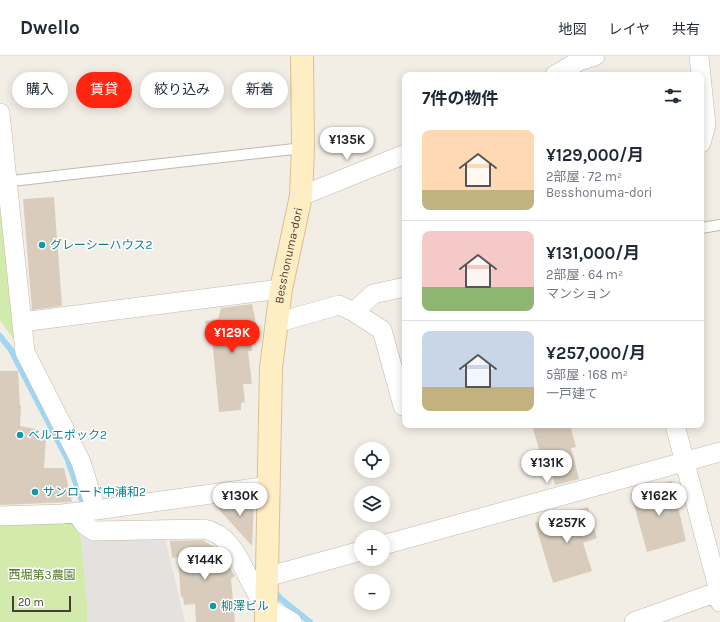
<!DOCTYPE html>
<html lang="ja">
<meta charset="utf-8">
<style>
body{margin:0;font-family:Karla,"Noto Sans JP",sans-serif;background:#f6f6f7;color:#1f2937;height:100vh;display:flex;flex-direction:column;font-size:15px;white-space:nowrap}
*{box-sizing:border-box;margin:0}
p{font-size:13px;color:#747a83}
.icon{flex:none;width:22px;height:22px;fill:none;stroke:currentColor;stroke-width:2;stroke-linecap:round;stroke-linejoin:round}
.map{position:relative;flex:1;overflow:hidden}
.details{position:absolute;left:402px;top:16px;width:302px;height:356px;display:flex;flex-direction:column;background:#fff;border-radius:8px;box-shadow:0 2px 10px #0003}
.details>*{flex:none}
.hud{position:absolute;left:12px;top:16px;width:330px;height:36px;display:flex;gap:8px}
.fabs{position:absolute;left:354px;top:386px;display:grid;gap:8px}
.fabs a{display:grid;place-items:center;width:36px;height:36px;border-radius:50%;background:#fff;box-shadow:0 2px 10px #0003;font-size:20px}
.scale{position:absolute;left:12px;bottom:10px;width:59px;box-sizing:border-box;padding-left:4px;border:2px solid #463e34;border-top:0;font-size:11px;line-height:14px;white-space:nowrap;color:#463e34;-webkit-text-stroke:3px #fff;paint-order:stroke}
.price{position:absolute;translate:-50% -34px;padding:0 9px;border-radius:14px;background:#fff;color:#222;font-size:13px;line-height:26px;filter:drop-shadow(0 1px 2px #0008)}
.price::after{content:'';position:absolute;left:50%;top:24px;width:12px;height:9px;margin-left:-6px;background:inherit;clip-path:polygon(0 0,100% 0,50% 100%)}
.price.active{background:#ff2511;color:#fff}
ul{padding:0;list-style:none}
li{display:flex;align-items:center;gap:12px;height:100px;padding:0 20px}
li+li{border-top:1px solid #e0e1e3}
li span{display:grid;place-items:center;flex:none;width:112px;height:80px;border-radius:8px;color:#555}
li>.icon{margin-inline-start:auto}
span .icon{width:48px;height:48px;fill:#fffc;stroke-width:1}
li b{font-size:17px}
h2{display:flex;justify-content:space-between;align-items:center;height:48px;padding:0 20px;font-size:17px}
.pill{padding:0 14px;border-radius:18px;background:#fff;box-shadow:0 2px 10px #0003;font-size:14px;line-height:36px}
.pill.active{background:#ff2511;color:#fff}
header{display:flex;align-items:center;gap:24px;box-sizing:border-box;height:56px;padding:0 20px;background:#fff;border-bottom:1px solid #e0e1e3}
header strong{font-size:19px}
nav{display:flex;gap:22px;margin-inline-start:auto;font-size:14px}
.map>svg:first-child{display:block}
</style>
<header>
<strong>Dwello</strong>
<nav><a>地図</a><a>レイヤ</a><a>共有</a></nav>
</header>
<div class="map">
<svg width="720" height="566" viewBox="0 0 720 566">
<rect width="100%" height="100%" fill="#f3eee5"/>
<!-- green -->
<path fill="#d2eaac" d="M 0,131 L 20,292 L 0,264 Z
M 72,462 L 80,475 L 87,547 L 87,566 L 0,566 L 0,467 Z"/>
<!-- parking -->
<path fill="#e4e1de" d="M 80,475 L 164,478 L 185,566 L 87,566 L 87,547 Z"/>
<g fill="none" stroke-linecap="round" stroke-linejoin="round">
<!-- stream -->
<path stroke="#9ed6f4" stroke-width="6" d="M 0,280 L 11,294 L 67,402 L 85,453
M 272,533 L 281,543 L 310,566"/>
</g>
<!-- building -->
<path fill="#d9ccbd" d="M 54,141 L 62,250 L 32,254 L 23,143 Z
M 252,248 L 258,277 L 251,277 L 252,295 L 248,295 L 252,328 L 243,328 L 245,346 L 241,347 L 241,354 L 219,356 L 212,282 L 208,283 L 205,265 L 218,263 L 221,252 Z
M 0,315 L 18,315 L 20,350 L 21,350 L 20,370 L 40,374 L 39,383 L 46,383 L 44,412 L 64,412 L 72,446 L 0,449 Z
M 532,369 L 570,369 L 576,391 L 571,392 L 579,423 L 555,429 L 547,399 L 541,400 Z
M 672,425 L 686,485 L 647,496 L 631,438 Z
M 236,446 L 254,446 L 252,490 L 215,449 Z
M 588,451 L 597,482 L 583,487 L 592,515 L 553,527 L 535,467 Z
M 202,484 L 218,493 L 235,520 L 231,523 L 235,566 L 196,566 L 195,548 L 184,549 L 183,541 L 181,542 L 178,501 L 172,502 L 170,485 Z"/>
<g fill="none" stroke-linecap="round" stroke-linejoin="round">
<defs>
<path id="lane" d="M 3,126 L 303,92
M 701,172 L 720,169"/>
<path id="street" d="M 699,0 L 706,69 L 701,87
M 555,19 L 579,5 L 595,0
M 0,57 L 25,296 L 81,406 L 96,454
M 301,140 L 405,98
M 354,256 L 373,238 L 405,231
M 22,266 L 281,233
M 276,267 L 339,249 L 354,256 L 382,274 L 403,350 L 405,349
M 675,369 L 719,535 L 720,546
M 76,456 L 85,469 L 94,475 L 204,473 C 240,480 244,526 266,550 C 270,555 285,561 292,566
M 0,460 L 62,458 L 96,454 L 269,430
M 383,489 L 720,396
M 266,521 L 361,495
M 634,566 L 720,535"/>
<g id="secondary">
<path id="s1" d="M 266,566 L 271,312 L 281,233 L 301,140 L 303,92 L 302,0"/>
</g>
</defs>
<!-- lane casing -->
<use href="#lane" stroke="#c2b8aa" stroke-width="12"/>
<!-- street casing -->
<use href="#street" stroke="#c2b8aa" stroke-width="20"/>
<!-- secondary casing -->
<use href="#secondary" stroke="#d6c093" stroke-width="24"/>
<!-- lane -->
<use href="#lane" stroke="#fff" stroke-width="10"/>
<!-- street -->
<use href="#street" stroke="#fff" stroke-width="19"/>
<!-- secondary -->
<use href="#secondary" stroke="#ffedc4" stroke-width="22"/>
</g>
<!-- markers -->
<g fill="#0f9aa8" stroke="#fff" stroke-width="1.5">
<circle cx="42" cy="189" r="4"/>
<circle cx="20" cy="379" r="4"/>
<circle cx="35" cy="436" r="4"/>
<circle cx="213" cy="550" r="4"/>
</g>
<g text-anchor="middle" stroke-width="3" stroke-linejoin="round" paint-order="stroke">
<!-- culture labels -->
<g font-size="12" fill="#0d838f" stroke="#fff" text-anchor="start">
<text x="50" y="193">グレーシーハウス2</text>
<text x="28" y="383">ベルエポック2</text>
<text x="43" y="440">サンロード中浦和2</text>
<text x="221" y="554">柳澤ビル</text>
</g>
<!-- street labels -->
<g font-size="12" fill="#463e34" stroke="#fff">
<text dy="4" stroke="none"><textPath href="#s1" startOffset="368">Besshonuma-dori</textPath></text>
</g>
<!-- park labels -->
<g font-size="12" fill="#4b7b25" stroke="#fff">
<text x="42" y="523">西堀第3農園</text>
</g>
</g>
</svg>
<div class="fabs">
<a><svg class="icon" aria-label="locate" viewBox="0 0 24 24"><circle cx="12" cy="12" r="6"/><path d="M12 2v4M12 18v4M2 12h4M18 12h4"/></svg></a>
<a><svg class="icon" aria-label="layers" viewBox="0 0 24 24"><path d="M12 4l9 5-9 5-9-5zM3 14l9 5 9-5"/></svg></a>
<a>+</a>
<a>−</a>
</div>
<div class="scale">20 m</div>
<b class="price" style="left:347px;top:105px">¥135K</b>
<b class="price active" style="left:232px;top:298px">¥129K</b>
<b class="price" style="left:547px;top:428px">¥131K</b>
<b class="price" style="left:240px;top:461px">¥130K</b>
<b class="price" style="left:659px;top:461px">¥162K</b>
<b class="price" style="left:567px;top:488px">¥257K</b>
<b class="price" style="left:205px;top:525px">¥144K</b>
<div class="hud">
<a class="pill">購入</a>
<a class="pill active">賃貸</a>
<a class="pill">絞り込み</a>
<a class="pill">新着</a>
</div>
<section class="details">
<h2>7件の物件<svg class="icon" aria-label="filters" viewBox="0 0 24 24"><path d="M4 7h16M4 17h16"/><circle cx="9" cy="7" r="2"/><circle cx="15" cy="17" r="2"/></svg></h2>
<ul>
<li><span style="background:linear-gradient(#ffd9b3 75%,#c2b280 0)"><svg class="icon" aria-label="home" viewBox="0 0 24 24"><path d="M3 11l9-7 9 7M6 9v11h12V9"/></svg></span><div><b>¥129,000/月</b><p>2部屋 · 72 m²</p><p>Besshonuma-dori</p></div></li>
<li><span style="background:linear-gradient(#f6c9c9 70%,#8fb573 0)"><svg class="icon" aria-label="home" viewBox="0 0 24 24"><path d="M3 11l9-7 9 7M6 9v11h12V9"/></svg></span><div><b>¥131,000/月</b><p>2部屋 · 64 m²</p><p>マンション</p></div></li>
<li><span style="background:linear-gradient(#c9d6e8 70%,#c2b280 0)"><svg class="icon" aria-label="home" viewBox="0 0 24 24"><path d="M3 11l9-7 9 7M6 9v11h12V9"/></svg></span><div><b>¥257,000/月</b><p>5部屋 · 168 m²</p><p>一戸建て</p></div></li>
</ul>
</section>
</div>
